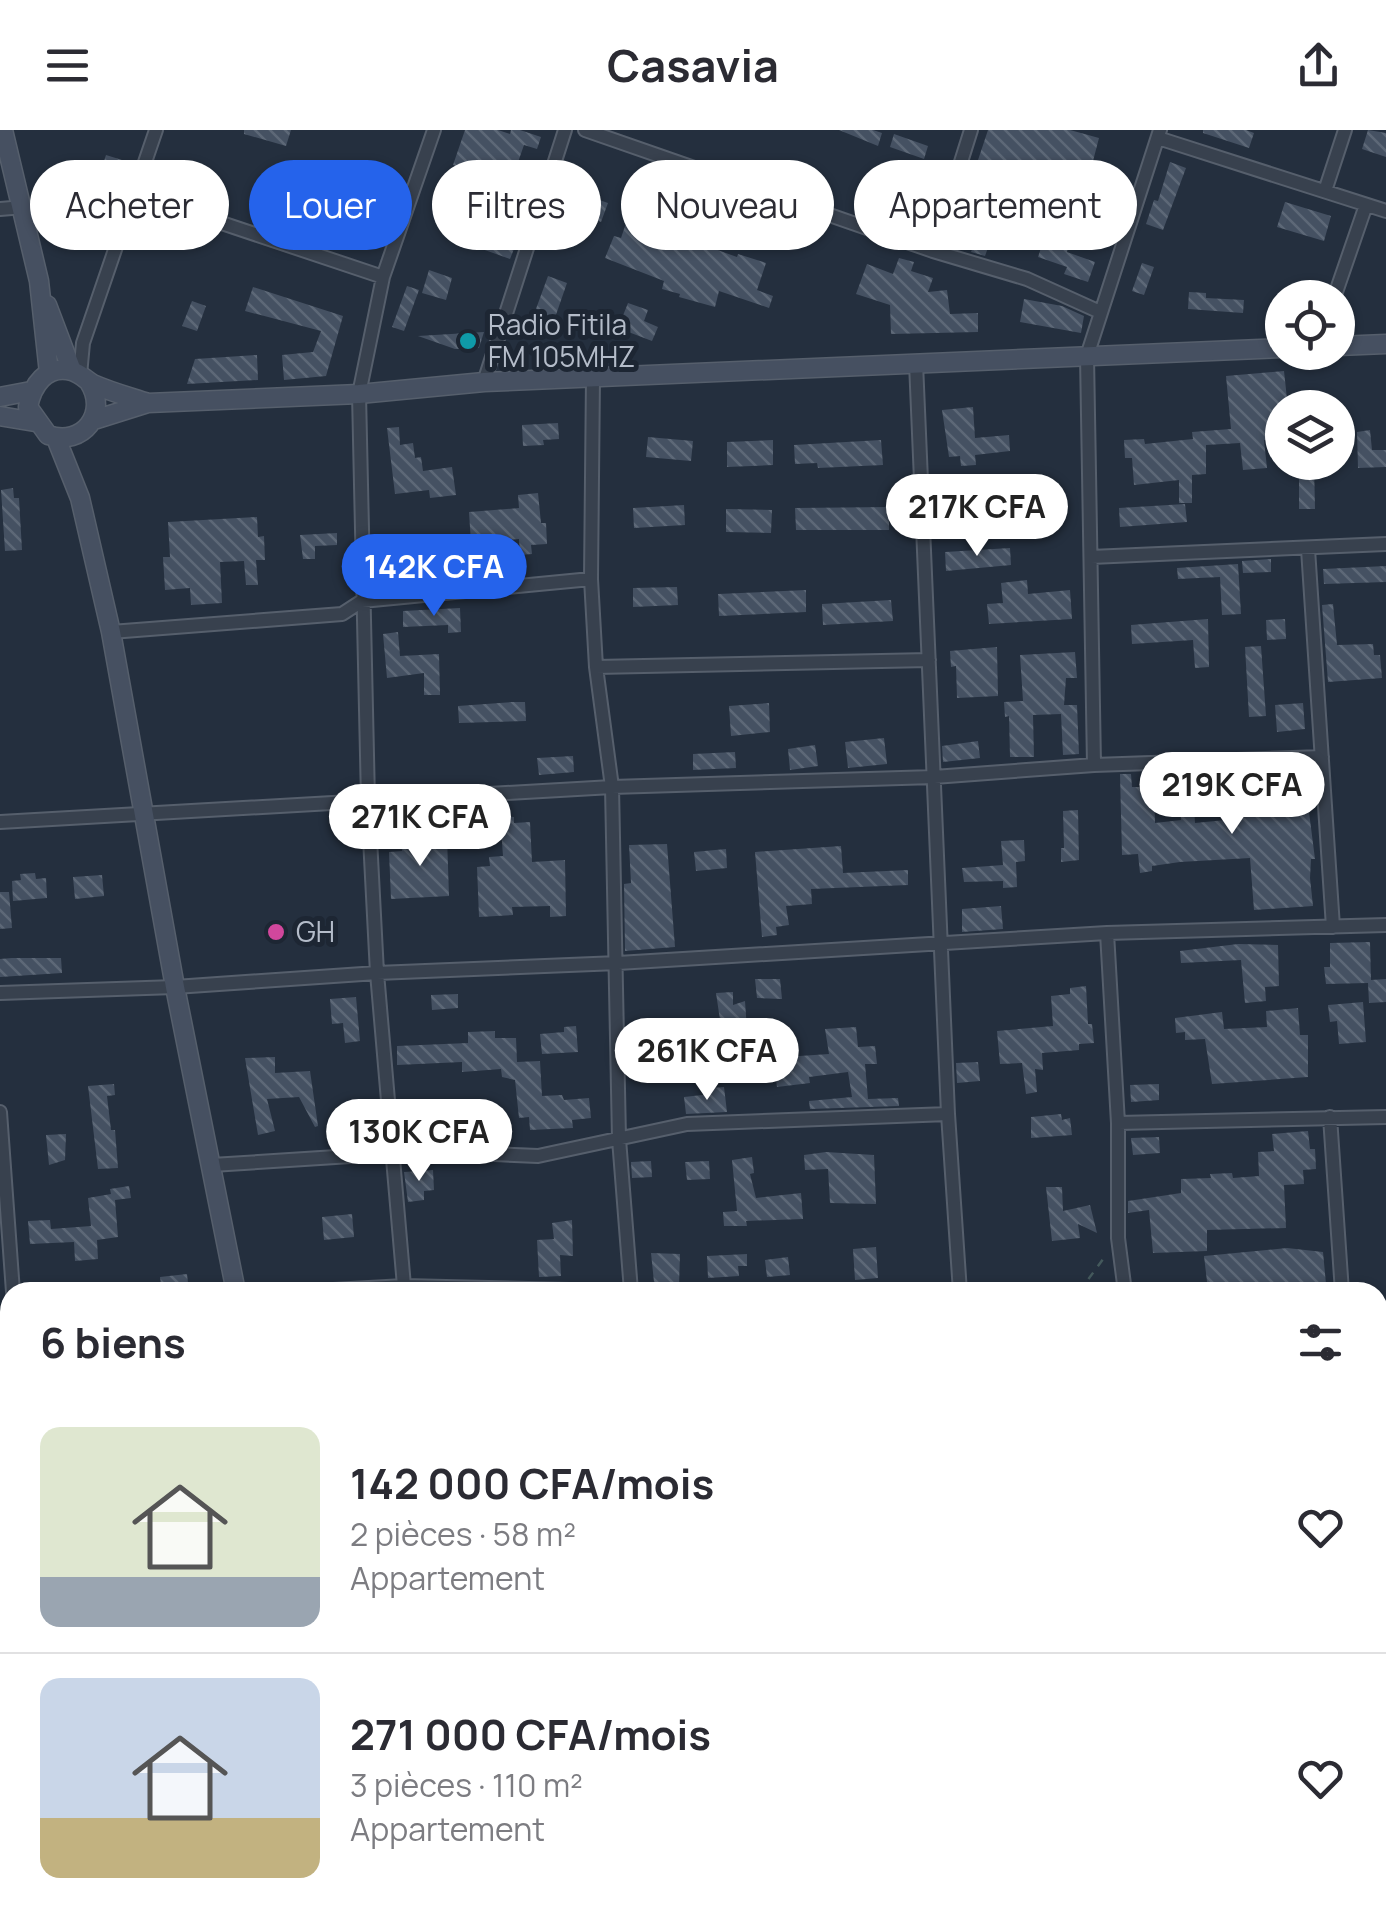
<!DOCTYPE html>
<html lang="fr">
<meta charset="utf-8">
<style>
body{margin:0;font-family:Manrope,sans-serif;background:#f7f7f7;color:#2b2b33;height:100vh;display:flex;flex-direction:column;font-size:38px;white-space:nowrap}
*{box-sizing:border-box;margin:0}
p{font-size:32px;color:#7c7c81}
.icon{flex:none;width:55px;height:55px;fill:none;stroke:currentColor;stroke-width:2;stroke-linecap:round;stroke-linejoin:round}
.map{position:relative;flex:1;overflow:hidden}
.details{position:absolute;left:0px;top:1152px;width:1388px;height:642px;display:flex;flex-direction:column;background:#fff;border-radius:30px 30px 0 0;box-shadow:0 2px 8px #0004}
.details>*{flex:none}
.hud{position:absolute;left:30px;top:30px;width:1328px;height:90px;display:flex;gap:20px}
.tools{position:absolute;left:1265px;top:150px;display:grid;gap:20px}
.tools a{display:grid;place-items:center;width:90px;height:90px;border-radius:50%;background:#fff;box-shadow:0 2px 8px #0004;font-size:50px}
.price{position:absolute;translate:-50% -85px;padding:0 22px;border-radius:35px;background:#fff;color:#222;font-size:32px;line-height:65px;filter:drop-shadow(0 2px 5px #0008)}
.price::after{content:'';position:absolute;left:50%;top:60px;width:30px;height:22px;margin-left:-15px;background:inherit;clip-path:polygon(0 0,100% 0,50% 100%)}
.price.active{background:#2563eb;color:#fff}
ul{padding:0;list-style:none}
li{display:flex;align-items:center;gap:30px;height:250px;padding:0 40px}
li+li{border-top:2px solid #e1e1e2}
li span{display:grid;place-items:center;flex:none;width:280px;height:200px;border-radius:20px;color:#555}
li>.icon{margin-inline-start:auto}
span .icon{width:120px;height:120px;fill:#fffc;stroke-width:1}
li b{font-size:42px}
h2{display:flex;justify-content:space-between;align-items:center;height:120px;padding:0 40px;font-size:42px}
.pill{padding:0 35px;border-radius:45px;background:#fff;box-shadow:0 2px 8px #0004;font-size:35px;line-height:90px}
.pill.active{background:#2563eb;color:#fff}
header{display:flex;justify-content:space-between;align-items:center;height:130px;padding:0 40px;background:#fff;font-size:45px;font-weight:700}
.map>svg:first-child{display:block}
</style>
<header><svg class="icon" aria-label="menu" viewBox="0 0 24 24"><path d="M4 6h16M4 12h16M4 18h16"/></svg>Casavia<svg class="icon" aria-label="share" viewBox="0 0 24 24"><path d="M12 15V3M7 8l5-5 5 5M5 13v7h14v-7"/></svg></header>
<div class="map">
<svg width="1386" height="1793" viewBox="0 0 1386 1793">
<defs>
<pattern id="building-back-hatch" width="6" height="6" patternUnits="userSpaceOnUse" patternTransform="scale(2.5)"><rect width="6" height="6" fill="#455162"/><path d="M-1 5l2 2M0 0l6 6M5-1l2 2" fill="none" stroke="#5d6877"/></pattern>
</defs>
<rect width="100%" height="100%" fill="#242f3e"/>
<!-- green -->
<path fill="#263c3f" d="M 1386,1608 L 1386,1793 L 1315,1793 L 1318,1785 L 1378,1785 L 1378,1631 Z"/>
<!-- building -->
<path fill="url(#building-back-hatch)" d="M 244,0 L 291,0 L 286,16 L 244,4 Z
M 465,0 L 498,0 L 510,4 L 511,0 L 520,0 L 541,7 L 537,19 L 524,15 L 517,35 L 509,32 L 491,75 L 458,65 L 467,40 L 453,35 Z
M 839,0 L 873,0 L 882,3 L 878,16 Z
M 988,0 L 1070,0 L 1099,8 L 1093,31 L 1109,36 L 1096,73 L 1114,79 L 1110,92 L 1100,89 L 1096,103 L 1074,96 L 1067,122 L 1095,132 L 1088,152 L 1064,144 L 1067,137 L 1038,127 L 1042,115 L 994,101 L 985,126 L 971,122 L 980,99 L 965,94 L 977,58 L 1005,67 L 1014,42 L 978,30 Z
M 1203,0 L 1246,0 L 1254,3 L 1249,18 L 1203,3 Z
M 1368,0 L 1386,3 L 1386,27 L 1362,19 Z
M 894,4 L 928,16 L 924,29 L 890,17 Z
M 106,25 L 122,30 L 108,71 L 92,67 Z
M 1170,32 L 1186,38 L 1163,100 L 1146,94 L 1154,70 L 1158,71 Z
M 699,60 L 728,70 L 724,82 L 695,72 Z
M 576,62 L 608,73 L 601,92 L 568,81 Z
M 1285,72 L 1331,86 L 1324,111 L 1277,97 Z
M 631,78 L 652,86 L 654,80 L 693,93 L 687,109 L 737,127 L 738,124 L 766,133 L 757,160 L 773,166 L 769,178 L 719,161 L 715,177 L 679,167 L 680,164 L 662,159 L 664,151 L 605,128 L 614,106 L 621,108 Z
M 489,79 L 503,84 L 497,102 L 518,109 L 510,129 L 468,114 L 475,97 L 482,99 Z
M 762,81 L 803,96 L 799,108 L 757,93 Z
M 899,128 L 914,132 L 911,141 L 933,148 L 928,162 L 947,160 L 950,184 L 978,183 L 978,202 L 891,204 L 890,175 L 856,164 L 867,134 L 893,144 Z
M 1142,133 L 1154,137 L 1144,165 L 1132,161 Z
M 429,140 L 452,148 L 446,170 L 422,163 Z
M 548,146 L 567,153 L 549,205 L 529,198 Z
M 407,156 L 419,160 L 404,201 L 392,197 Z
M 253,157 L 343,186 L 326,246 L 284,250 L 282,225 L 313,222 L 321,201 L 245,181 Z
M 1189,162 L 1206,163 L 1206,168 L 1244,170 L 1243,183 L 1188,179 Z
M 1024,169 L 1062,176 L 1084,186 L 1081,203 L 1020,192 Z
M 192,171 L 206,176 L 197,201 L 182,196 Z
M 628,173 L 648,180 L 644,191 L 658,197 L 652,211 L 618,198 Z
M 484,202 L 479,218 L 455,219 L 418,206 Z
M 257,225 L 258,250 L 187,254 L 195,229 Z
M 1284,241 L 1288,278 L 1282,278 L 1282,309 L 1264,310 L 1267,338 L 1243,340 L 1240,313 L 1206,315 L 1206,344 L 1192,345 L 1192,373 L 1179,373 L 1179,350 L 1134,355 L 1132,328 L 1125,328 L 1124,310 L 1144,309 L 1145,314 L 1193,309 L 1192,302 L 1231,299 L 1226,246 Z
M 973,277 L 975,308 L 1009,305 L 1010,321 L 975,325 L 976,335 L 961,336 L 960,326 L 949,327 L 942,280 Z
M 558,293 L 559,309 L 543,310 L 544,315 L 523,316 L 522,295 Z
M 399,297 L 400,315 L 413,313 L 415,328 L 421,327 L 423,341 L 452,337 L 456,365 L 430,368 L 429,360 L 395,364 L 387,298 Z
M 1370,300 L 1372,320 L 1386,320 L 1386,337 L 1358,338 L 1357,302 Z
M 648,307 L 693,311 L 691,331 L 646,327 Z
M 773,310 L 773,335 L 727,337 L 727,312 Z
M 881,310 L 883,335 L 818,338 L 817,333 L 795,334 L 794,315 Z
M 1299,332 L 1314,332 L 1315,379 L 1299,379 Z
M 13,358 L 14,368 L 19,368 L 22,420 L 5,421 L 1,360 Z
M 538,363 L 541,393 L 546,393 L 547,414 L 531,415 L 532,424 L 520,425 L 519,409 L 471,413 L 469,382 L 519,378 L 518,365 Z
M 997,372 L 999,389 L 951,392 L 950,375 Z
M 1185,374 L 1187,392 L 1120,397 L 1119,378 Z
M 684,375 L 685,395 L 634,398 L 633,378 Z
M 889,377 L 889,400 L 796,400 L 795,378 Z
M 726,379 L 772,380 L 771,403 L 726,402 Z
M 257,387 L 258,407 L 264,406 L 265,430 L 256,430 L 258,455 L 246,455 L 244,431 L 220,432 L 222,473 L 191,475 L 190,458 L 165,460 L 163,427 L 170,427 L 168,392 Z
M 337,403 L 337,415 L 315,416 L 315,429 L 303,429 L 300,405 Z
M 1010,418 L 1011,435 L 946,441 L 945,422 Z
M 1271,429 L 1271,442 L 1243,443 L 1242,431 Z
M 457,433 L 458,447 L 432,450 L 431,435 Z
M 1238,434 L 1241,484 L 1222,485 L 1220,447 L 1178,449 L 1177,438 Z
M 1386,436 L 1386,452 L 1324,454 L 1323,439 Z
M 1027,450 L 1028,464 L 1070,460 L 1072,489 L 989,494 L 987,474 L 1003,473 L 1001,453 Z
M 677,457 L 678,475 L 633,477 L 633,458 Z
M 806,460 L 806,482 L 719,486 L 718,464 Z
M 891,470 L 893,491 L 823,495 L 822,474 Z
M 1333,474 L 1337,515 L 1373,514 L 1374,525 L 1380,525 L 1382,548 L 1328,552 L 1322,475 Z
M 460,478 L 461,502 L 448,503 L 448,495 L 403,497 L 403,481 Z
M 1208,489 L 1209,537 L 1195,538 L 1193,510 L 1132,514 L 1131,495 Z
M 1285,489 L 1286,509 L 1267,510 L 1266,490 Z
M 398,502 L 400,526 L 439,524 L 440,565 L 424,565 L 424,543 L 387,548 L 383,504 Z
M 1261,516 L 1266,586 L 1249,587 L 1245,517 Z
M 997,517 L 998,566 L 957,568 L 956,536 L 951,537 L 950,521 Z
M 1075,522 L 1077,548 L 1066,548 L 1064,575 L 1077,575 L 1079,624 L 1063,625 L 1061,584 L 1033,585 L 1034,627 L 1010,627 L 1009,586 L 1005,587 L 1004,572 L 1023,571 L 1020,525 Z
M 512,572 L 525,572 L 526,591 L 459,593 L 458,576 Z
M 769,573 L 770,602 L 731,606 L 729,576 Z
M 1303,573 L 1305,599 L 1277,602 L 1275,575 Z
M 884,608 L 887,634 L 848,638 L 845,612 Z
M 978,611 L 980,628 L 943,632 L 942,616 Z
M 815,615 L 818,636 L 790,640 L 788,619 Z
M 735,622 L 736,638 L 693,640 L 693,624 Z
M 573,626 L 574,642 L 539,645 L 537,628 Z
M 1302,639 L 1304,683 L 1309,682 L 1315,729 L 1311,729 L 1310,748 L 1313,776 L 1254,780 L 1250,728 L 1180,732 L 1152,736 L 1152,741 L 1140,743 L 1138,724 L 1122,725 L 1120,644 L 1131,644 L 1132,657 L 1154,657 L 1155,693 L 1181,690 L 1179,662 L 1193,661 L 1195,693 L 1225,690 L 1223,674 L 1252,671 L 1251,647 Z
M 1078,680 L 1079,730 L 1061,732 L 1061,718 L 1064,718 L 1063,681 Z
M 500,686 L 514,687 L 514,693 L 530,692 L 532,732 L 565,730 L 566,786 L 550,787 L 550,776 L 512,777 L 513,785 L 479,787 L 477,737 L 490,736 L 489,727 L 503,726 Z
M 447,707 L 449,766 L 391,769 L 389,722 L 402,721 L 401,709 Z
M 1024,710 L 1025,731 L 1016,732 L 1017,757 L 1003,758 L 1003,751 L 964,752 L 962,738 L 1003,735 L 1001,711 Z
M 667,714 L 675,817 L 625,821 L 624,754 L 631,753 L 629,715 Z
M 841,716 L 843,743 L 908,740 L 908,755 L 811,759 L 812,774 L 786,776 L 789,795 L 776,797 L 777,805 L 762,807 L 755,722 Z
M 726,719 L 727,738 L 696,741 L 694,722 Z
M 35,743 L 36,749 L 46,748 L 47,768 L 13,771 L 12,751 L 21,750 L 20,744 Z
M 102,745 L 104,766 L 75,769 L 73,747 Z
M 0,762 L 9,762 L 12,798 L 0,799 Z
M 1001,776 L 1003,799 L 962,802 L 962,779 Z
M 1370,812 L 1371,850 L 1386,849 L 1386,872 L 1369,873 L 1368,853 L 1326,854 L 1324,837 L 1330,837 L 1330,813 Z
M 1238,814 L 1278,815 L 1279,856 L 1265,857 L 1266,871 L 1245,873 L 1241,830 L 1181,833 L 1180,821 Z
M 12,828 L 61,828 L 62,843 L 0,847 L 0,829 Z
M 755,849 L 780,849 L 782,869 L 757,868 Z
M 1086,856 L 1088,894 L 1092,894 L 1094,913 L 1079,914 L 1079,920 L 1042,923 L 1043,940 L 1035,939 L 1037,962 L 1026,964 L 1022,933 L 1000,934 L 997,901 L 1053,896 L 1051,866 L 1070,864 L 1070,858 Z
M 733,862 L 733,875 L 745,871 L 747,900 L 724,900 L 724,889 L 720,890 L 716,863 Z
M 458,864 L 458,878 L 432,880 L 431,865 Z
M 356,867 L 360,911 L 345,913 L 343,893 L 332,894 L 330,869 Z
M 1363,872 L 1366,912 L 1339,914 L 1337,891 L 1330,892 L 1328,875 Z
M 1298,878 L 1300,905 L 1308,905 L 1308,947 L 1212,954 L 1205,909 L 1185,910 L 1185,902 L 1176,903 L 1175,888 L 1222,882 L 1224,899 L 1267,897 L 1266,881 Z
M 670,890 L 672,914 L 634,917 L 632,893 Z
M 576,896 L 578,922 L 542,924 L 540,904 L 564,902 L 564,897 Z
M 856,897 L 858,917 L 875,916 L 877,934 L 865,934 L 868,969 L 898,968 L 899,976 L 810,979 L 809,971 L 852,967 L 848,942 L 809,947 L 810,953 L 777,957 L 776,950 L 757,953 L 753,920 L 741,921 L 740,903 L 767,901 L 770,928 L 829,924 L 825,899 Z
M 495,901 L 495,908 L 516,908 L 517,932 L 540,931 L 542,966 L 562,965 L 564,970 L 589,968 L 591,988 L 572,990 L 573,998 L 530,1000 L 529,987 L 519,988 L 515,950 L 502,947 L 501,939 L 462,942 L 462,932 L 397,935 L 397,916 L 468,913 L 468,902 Z
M 275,927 L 275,943 L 310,941 L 318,996 L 315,997 L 299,967 L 267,969 L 275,1001 L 258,1005 L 245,928 Z
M 978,932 L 980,951 L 957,953 L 956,933 Z
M 114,954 L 115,965 L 107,966 L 111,1000 L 115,1000 L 118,1038 L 98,1039 L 88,956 Z
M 1159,954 L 1159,970 L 1131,972 L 1130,955 Z
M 724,957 L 727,982 L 686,984 L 684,967 L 711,964 L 710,958 Z
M 472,970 L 473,996 L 413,1000 L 412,975 Z
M 1061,984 L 1062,990 L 1070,988 L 1072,1005 L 1031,1008 L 1031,987 Z
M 1308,1001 L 1310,1019 L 1315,1019 L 1316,1039 L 1303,1040 L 1304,1054 L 1284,1055 L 1286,1098 L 1207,1100 L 1207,1121 L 1153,1123 L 1149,1080 L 1128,1083 L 1128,1071 L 1181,1063 L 1181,1049 L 1211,1048 L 1210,1044 L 1232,1043 L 1233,1048 L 1259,1046 L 1258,1022 L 1274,1021 L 1272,1004 Z
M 66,1004 L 65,1030 L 49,1035 L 46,1005 Z
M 1159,1007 L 1160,1023 L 1133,1025 L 1131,1008 Z
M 826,1022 L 874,1025 L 876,1074 L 830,1073 L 828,1039 L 805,1040 L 804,1025 Z
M 752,1027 L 754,1043 L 750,1044 L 756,1068 L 801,1063 L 803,1089 L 746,1091 L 747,1096 L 724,1096 L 723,1082 L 737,1081 L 732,1030 Z
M 651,1031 L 652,1047 L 632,1048 L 631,1032 Z
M 709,1031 L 710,1049 L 687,1050 L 685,1032 Z
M 433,1040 L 434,1060 L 424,1061 L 424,1070 L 408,1072 L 404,1042 Z
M 129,1056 L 131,1068 L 115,1070 L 118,1107 L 97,1110 L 98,1129 L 75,1131 L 74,1112 L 30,1114 L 28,1091 L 50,1090 L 51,1099 L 91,1096 L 88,1068 L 111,1064 L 110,1059 Z
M 1046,1057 L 1062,1057 L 1063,1081 L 1090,1075 L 1097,1103 L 1078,1094 L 1080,1108 L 1052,1111 Z
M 352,1084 L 354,1107 L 324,1110 L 322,1087 Z
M 572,1090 L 573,1126 L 560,1125 L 561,1146 L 539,1147 L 537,1110 L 554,1109 L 552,1093 Z
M 876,1117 L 878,1148 L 855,1150 L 853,1119 Z
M 1287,1118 L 1323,1122 L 1326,1154 L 1208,1160 L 1204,1126 Z
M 651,1123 L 680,1124 L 679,1156 L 663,1156 L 654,1152 Z
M 747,1124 L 747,1136 L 738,1136 L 739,1146 L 708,1148 L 707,1126 Z
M 788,1127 L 790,1145 L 767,1147 L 765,1130 Z
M 187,1144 L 189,1162 L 162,1162 L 160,1147 Z"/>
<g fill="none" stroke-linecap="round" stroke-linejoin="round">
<defs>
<path id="street" d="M 585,0 L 933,121 L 1027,149 L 1100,182
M 1158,8 L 1386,81
M 1325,61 L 1345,0
M 135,64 L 383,147
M 0,79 L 24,77
M 933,121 L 971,0
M 1334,168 L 1366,75
M 916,233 L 948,984 L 960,1162
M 80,245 L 83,213 L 156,0
M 593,247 L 591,449 L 596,537 L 612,657 L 619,1009 L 631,1161
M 484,252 L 565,0
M 1308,419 L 1333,797
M 1091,427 L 1386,414
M 111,502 L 342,484 L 362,471 L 591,449
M 596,537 L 929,530
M 1094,635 L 1087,226 L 1160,0
M 0,692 L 612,657 L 934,647 L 1094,635 L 1322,627
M 1107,803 L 1118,993 L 1118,1108 L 1125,1162
M 0,863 L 175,857 L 377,843 L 618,833 L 1107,803 L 1386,795
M 0,982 L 13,1162
M 1330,987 L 1342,1162
M 1118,993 L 1386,987
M 212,1035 L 476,1018 L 494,1024 L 538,1026 L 687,994 L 948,984
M 404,1156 L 377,843 L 368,670 L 359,264 L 383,147 L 434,0
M 298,1162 L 404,1156 L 655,1162
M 0,1250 L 10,1250
M 0,1417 L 10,1416
M 1378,1422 L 1381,1414 L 1384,1327
M 0,1587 L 10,1587
M 386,1785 L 406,1793
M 328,1793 L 331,1785
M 575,1793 L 578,1785
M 769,1793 L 772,1785
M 1004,1793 L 1007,1785
M 1241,1793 L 1244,1785"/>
<path id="secondary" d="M 3,0 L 39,151 L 49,243
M 47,175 L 72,241
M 1338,216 L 1386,214
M 89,252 C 109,283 83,317 48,305 L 28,277 C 32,256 46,234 72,241 C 81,244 86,250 93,254 C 111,262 130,267 148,273
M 0,267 L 31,261
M 0,286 L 35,292
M 94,290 L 148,273 L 359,264 L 484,252 L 1282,218
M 56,308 L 80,368 L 111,502 L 175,857 L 236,1162
M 53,1793 L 56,1785"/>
</defs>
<!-- street casing -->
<use href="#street" stroke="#565f6c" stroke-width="16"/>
<!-- secondary casing -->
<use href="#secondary" stroke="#565f6c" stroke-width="21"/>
<!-- path -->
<path stroke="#44595c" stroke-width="2.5" stroke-dasharray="8 8" stroke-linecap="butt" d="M 1079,1162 L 1106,1125"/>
<!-- street -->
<use href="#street" stroke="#38414e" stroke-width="12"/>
<!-- secondary -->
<use href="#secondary" stroke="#465061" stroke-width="18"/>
</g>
<!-- markers -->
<circle fill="#0f9aa8" stroke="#1d2633" stroke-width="4" cx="468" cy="211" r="10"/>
<circle fill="#d1479c" stroke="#1d2633" stroke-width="4" cx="276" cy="802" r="10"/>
<g text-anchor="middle" stroke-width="10" stroke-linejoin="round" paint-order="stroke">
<!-- poi labels -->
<g font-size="28" fill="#b4bcc9" stroke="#1d2633" text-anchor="start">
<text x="488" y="205">Radio Fitila<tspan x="488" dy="32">FM 105MHZ</tspan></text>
<text x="296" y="812">GH</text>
</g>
</g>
</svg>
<div class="tools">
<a><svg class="icon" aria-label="locate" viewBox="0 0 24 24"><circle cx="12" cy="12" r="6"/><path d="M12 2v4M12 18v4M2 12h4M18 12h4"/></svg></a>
<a><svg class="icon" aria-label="layers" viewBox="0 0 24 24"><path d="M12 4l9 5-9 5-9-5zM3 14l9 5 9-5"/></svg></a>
</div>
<b class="price" style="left:977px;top:429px">217K CFA</b>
<b class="price active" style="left:434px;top:489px">142K CFA</b>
<b class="price" style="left:1232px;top:707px">219K CFA</b>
<b class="price" style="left:420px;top:739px">271K CFA</b>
<b class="price" style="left:707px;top:973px">261K CFA</b>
<b class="price" style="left:419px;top:1054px">130K CFA</b>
<div class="hud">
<a class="pill">Acheter</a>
<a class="pill active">Louer</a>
<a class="pill">Filtres</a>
<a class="pill">Nouveau</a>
<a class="pill">Appartement</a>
</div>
<section class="details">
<h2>6 biens<svg class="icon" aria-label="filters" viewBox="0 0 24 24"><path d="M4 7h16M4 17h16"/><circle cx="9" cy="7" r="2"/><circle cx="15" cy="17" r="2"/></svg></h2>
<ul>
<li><span style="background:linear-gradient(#dfe7d0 75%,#9aa5b1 0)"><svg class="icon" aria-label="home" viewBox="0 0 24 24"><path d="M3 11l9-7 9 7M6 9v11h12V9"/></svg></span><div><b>142 000 CFA/mois</b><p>2 pièces · 58 m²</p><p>Appartement</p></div><svg class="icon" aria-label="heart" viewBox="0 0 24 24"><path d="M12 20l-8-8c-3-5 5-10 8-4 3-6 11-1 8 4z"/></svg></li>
<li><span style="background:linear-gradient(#c9d6e8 70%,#c2b280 0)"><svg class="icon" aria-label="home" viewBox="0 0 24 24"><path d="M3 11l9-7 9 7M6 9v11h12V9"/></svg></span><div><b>271 000 CFA/mois</b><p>3 pièces · 110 m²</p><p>Appartement</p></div><svg class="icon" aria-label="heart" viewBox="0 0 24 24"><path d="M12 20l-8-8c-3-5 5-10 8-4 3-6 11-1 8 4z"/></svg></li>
</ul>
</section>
</div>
